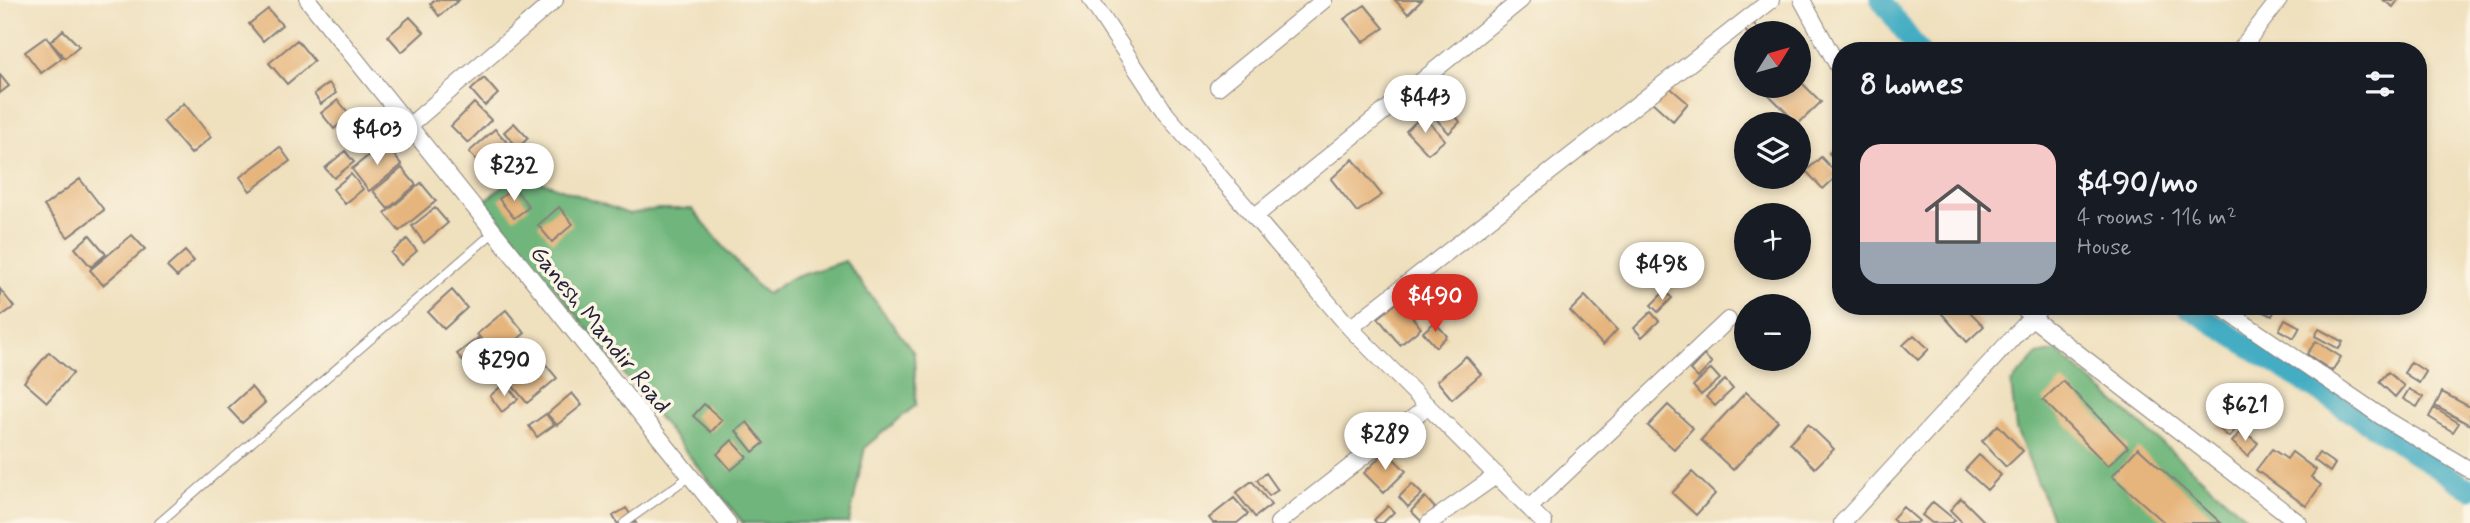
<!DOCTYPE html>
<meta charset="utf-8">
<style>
body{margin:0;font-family:Mynerve,sans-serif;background:#242831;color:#f1f3f6;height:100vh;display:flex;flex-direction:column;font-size:26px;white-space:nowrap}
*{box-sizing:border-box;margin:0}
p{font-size:23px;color:#9ea1a6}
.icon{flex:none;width:38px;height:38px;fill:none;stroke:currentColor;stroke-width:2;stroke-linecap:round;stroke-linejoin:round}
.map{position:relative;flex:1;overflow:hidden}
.details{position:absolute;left:1832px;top:42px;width:595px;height:273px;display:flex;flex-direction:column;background:#171b24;border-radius:28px;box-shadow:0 4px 10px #0003}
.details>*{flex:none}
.needle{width:46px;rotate:53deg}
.tools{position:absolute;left:1734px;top:21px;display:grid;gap:14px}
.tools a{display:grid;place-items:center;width:77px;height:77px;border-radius:50%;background:#171b24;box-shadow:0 4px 10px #0003;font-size:35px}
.price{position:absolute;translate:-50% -60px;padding:0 16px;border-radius:24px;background:#fff;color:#222;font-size:23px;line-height:46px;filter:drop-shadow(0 2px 4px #0008)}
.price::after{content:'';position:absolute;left:50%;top:42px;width:21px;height:16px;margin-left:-10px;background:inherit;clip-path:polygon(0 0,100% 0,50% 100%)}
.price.active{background:#d93025;color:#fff}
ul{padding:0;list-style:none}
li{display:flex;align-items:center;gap:21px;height:175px;padding:0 28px}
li+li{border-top:2px solid #363941}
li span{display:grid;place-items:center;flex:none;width:196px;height:140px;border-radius:21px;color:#555}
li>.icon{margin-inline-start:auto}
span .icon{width:84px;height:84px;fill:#fffc;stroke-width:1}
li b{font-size:30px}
h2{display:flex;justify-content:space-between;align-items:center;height:84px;padding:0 28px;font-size:30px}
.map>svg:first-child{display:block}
</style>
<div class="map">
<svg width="2470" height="523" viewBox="0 0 2470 523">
<rect width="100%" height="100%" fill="#fcf5e5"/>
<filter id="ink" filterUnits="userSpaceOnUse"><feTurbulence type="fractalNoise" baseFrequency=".0143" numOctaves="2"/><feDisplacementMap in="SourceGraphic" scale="14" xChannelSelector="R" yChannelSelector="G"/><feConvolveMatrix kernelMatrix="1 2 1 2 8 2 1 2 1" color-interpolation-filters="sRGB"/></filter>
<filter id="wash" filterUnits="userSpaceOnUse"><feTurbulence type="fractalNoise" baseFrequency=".00686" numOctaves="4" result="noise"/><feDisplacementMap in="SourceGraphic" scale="28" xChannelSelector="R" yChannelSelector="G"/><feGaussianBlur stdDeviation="1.57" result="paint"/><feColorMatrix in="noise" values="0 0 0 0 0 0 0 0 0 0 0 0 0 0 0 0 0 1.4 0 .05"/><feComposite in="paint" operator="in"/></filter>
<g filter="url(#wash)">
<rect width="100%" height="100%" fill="#efe0be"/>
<!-- forest -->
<path fill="#6fb67c" stroke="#486c5c" stroke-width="2" d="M 518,173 L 629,214 L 658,209 L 692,209 L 754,283 L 767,294 L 790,279 L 845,261 L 914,353 L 916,405 L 865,447 L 849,523 L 743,523 L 485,201 Z
M 2057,351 L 2253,523 L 2054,523 L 2016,429 L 2011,383 L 2037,355 Z"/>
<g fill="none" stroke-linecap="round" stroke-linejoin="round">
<!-- canal -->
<path stroke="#44adc3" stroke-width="21" d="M 1881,0 L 1919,51
M 2186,306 L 2470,489"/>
</g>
<g id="blocks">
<!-- building -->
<path fill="#e6b57d" d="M 435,0 L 459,0 L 439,16 L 430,4 Z
M 1395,0 L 1422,0 L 1408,14 Z
M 2383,0 L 2398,0 L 2393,7 Z
M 1365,5 L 1384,28 L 1363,42 L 1344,19 Z
M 268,9 L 282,25 L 263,41 L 249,24 Z
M 410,17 L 424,32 L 402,52 L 388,36 Z
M 1752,21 L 1761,33 L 1747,33 L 1743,27 Z
M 63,30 L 79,46 L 65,58 L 50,42 Z
M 46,37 L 62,58 L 41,73 L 25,52 Z
M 297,40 L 314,61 L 287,84 L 269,63 Z
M 0,75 L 9,86 L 0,93 Z
M 484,78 L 498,94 L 485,106 L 471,90 Z
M 1799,80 L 1821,102 L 1798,124 L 1762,88 L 1799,86 Z
M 329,83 L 336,93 L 321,104 L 314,94 Z
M 1667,85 L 1688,103 L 1673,121 L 1652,102 Z
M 1441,96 L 1460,122 L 1449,133 L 1426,108 Z
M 338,100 L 350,115 L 334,129 L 321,113 Z
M 184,103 L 211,137 L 191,154 L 163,121 Z
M 474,103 L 491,120 L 468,143 L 451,126 Z
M 1423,115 L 1445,140 L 1428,154 L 1406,131 Z
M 514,123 L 528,138 L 518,148 L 504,132 Z
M 495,129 L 513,149 L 487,172 L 469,152 Z
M 384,143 L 402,165 L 369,191 L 352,169 Z
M 1838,145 L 1841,149 L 1841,166 L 1829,153 Z
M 280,147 L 290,161 L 250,191 L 240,177 Z
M 345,151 L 354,162 L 334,178 L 325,168 Z
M 1821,157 L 1838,175 L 1823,189 L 1806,171 Z
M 1353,159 L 1382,195 L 1357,212 L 1331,179 Z
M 402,168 L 416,185 L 388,209 L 373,191 Z
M 351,174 L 363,189 L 345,204 L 333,189 Z
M 80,179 L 104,210 L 68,237 L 44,206 Z
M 421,183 L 436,201 L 399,231 L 385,213 Z
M 514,187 L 529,207 L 514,218 L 499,199 Z
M 559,207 L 573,224 L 552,242 L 538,225 Z
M 435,208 L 448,223 L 424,243 L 412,226 Z
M 90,235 L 106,254 L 91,267 L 75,248 Z
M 132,235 L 145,249 L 103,285 L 90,270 Z
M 407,239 L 417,251 L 401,265 L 391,253 Z
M 185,251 L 194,261 L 177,277 L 167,267 Z
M 0,289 L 14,307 L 0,317 Z
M 452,290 L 467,308 L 444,329 L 428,312 Z
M 1665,291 L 1672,298 L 1658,312 L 1651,305 Z
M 1585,296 L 1617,330 L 1603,345 L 1570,311 Z
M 1399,301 L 1421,328 L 1400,345 L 1378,318 Z
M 1935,306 L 1964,306 L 1984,326 L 1967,342 Z
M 2252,306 L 2277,306 L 2272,316 Z
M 506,310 L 525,333 L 496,357 L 477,334 Z
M 1651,312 L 1659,321 L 1642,337 L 1634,328 Z
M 2285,319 L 2300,327 L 2294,338 L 2279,330 Z
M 1435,322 L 1447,336 L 1436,347 L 1423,332 Z
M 2319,329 L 2343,342 L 2339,349 L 2315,336 Z
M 1914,335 L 1929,349 L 1918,360 L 1903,345 Z
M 478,338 L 488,350 L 467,366 L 457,354 Z
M 2316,341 L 2341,357 L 2332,371 L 2307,354 Z
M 49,352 L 73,373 L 47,402 L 24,382 Z
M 536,353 L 557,378 L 527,403 L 506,378 Z
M 1704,355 L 1712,363 L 1698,378 L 1690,370 Z
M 1466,356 L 1481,374 L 1452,399 L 1437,381 Z
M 2411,362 L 2426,372 L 2419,383 L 2404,373 Z
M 1711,369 L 1720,379 L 1701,395 L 1693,386 Z
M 2388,372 L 2404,386 L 2395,397 L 2379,382 Z
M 1725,380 L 1733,389 L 1715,406 L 1706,397 Z
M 2063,381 L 2128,447 L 2108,466 L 2043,400 Z
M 505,383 L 518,399 L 502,412 L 490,396 Z
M 251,387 L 265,403 L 242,423 L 228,408 Z
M 2409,389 L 2423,397 L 2417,407 L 2403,399 Z
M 1746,392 L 1778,421 L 1733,470 L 1701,440 Z
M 2442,392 L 2470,407 L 2470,425 L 2435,406 Z
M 572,393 L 582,405 L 557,425 L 547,414 Z
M 704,404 L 722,420 L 711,432 L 693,416 Z
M 1668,405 L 1693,428 L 1674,449 L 1648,426 Z
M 2434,408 L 2459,423 L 2453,432 L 2429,417 Z
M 2229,413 L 2241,423 L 2229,437 L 2217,427 Z
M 546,414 L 554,425 L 537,437 L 529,426 Z
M 747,422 L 764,443 L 753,452 L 736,431 Z
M 1808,424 L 1834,449 L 1815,468 L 1790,443 Z
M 1998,425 L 2023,451 L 2006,467 L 1982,441 Z
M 2242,430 L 2258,443 L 2248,456 L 2232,442 Z
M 732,440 L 747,457 L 731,470 L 717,454 Z
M 2138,448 L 2221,523 L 2165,523 L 2112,476 Z
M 2272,449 L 2287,459 L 2292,452 L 2316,470 L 2311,477 L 2321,485 L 2306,506 L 2256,470 Z
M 1386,451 L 1406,471 L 1384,493 L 1364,473 Z
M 2319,453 L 2335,464 L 2330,472 L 2314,460 Z
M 1979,455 L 2001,475 L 1987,490 L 1965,470 Z
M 1692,472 L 1715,494 L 1696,515 L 1672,493 Z
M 1266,473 L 1278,490 L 1269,496 L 1257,480 Z
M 1252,481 L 1271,505 L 1255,517 L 1236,493 Z
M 1412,484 L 1422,494 L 1408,507 L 1399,497 Z
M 1425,497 L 1435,508 L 1422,522 L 1411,511 Z
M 1234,498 L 1248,514 L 1237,523 L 1213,523 L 1209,518 Z
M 1961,498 L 1986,523 L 1963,523 L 1950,510 Z
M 1933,502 L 1955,520 L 1952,523 L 1932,523 L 1922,515 Z
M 1388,506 L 1394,512 L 1383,523 L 1377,523 L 1374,520 Z
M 1903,507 L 1919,521 L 1917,523 L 1896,523 L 1892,519 Z
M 626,508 L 636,523 L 617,523 L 613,516 Z"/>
</g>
</g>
<g filter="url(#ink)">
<use href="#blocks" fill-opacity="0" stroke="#88817c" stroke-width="2"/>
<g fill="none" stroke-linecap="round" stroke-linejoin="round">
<defs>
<path id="service" d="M 159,523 L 494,232
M 624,523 L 690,476"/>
<path id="minor" d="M 308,0 L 728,523
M 1091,0 L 1166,114 L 1350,328 L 1544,523
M 1802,0 L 1841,72
M 2239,51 L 2279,0
M 1218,87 L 1324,0
M 409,126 L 555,0
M 1254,217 L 1521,0
M 2022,306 L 2032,318 L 2299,523
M 2219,306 L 2382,417 L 2470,470
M 1350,328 L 1771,0
M 1529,508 L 1728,320
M 1278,523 L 1428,406
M 1429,523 L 1497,475
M 1842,523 L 2042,306"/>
</defs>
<!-- service casing -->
<use href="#service" stroke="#88817c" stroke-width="10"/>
<!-- minor casing -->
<use href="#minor" stroke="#88817c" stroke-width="18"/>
<!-- service -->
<use href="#service" stroke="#fff" stroke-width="8"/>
<!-- minor -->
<use href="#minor" stroke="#fff" stroke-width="16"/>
</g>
</g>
<g text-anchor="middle" stroke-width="7" stroke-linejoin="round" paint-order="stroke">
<!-- street labels -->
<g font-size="24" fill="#22223b" stroke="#fcf5e5">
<text transform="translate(601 329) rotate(51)" y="8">Ganesh Mandir Road</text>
</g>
</g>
</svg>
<div class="tools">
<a><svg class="needle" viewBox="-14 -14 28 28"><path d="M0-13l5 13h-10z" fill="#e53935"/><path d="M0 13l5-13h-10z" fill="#9ea1a6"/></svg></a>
<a><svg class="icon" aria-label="layers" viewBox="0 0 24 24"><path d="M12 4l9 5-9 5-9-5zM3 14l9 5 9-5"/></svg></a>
<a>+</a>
<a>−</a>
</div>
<b class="price" style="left:1425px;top:135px">$443</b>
<b class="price" style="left:377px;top:167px">$403</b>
<b class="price" style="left:514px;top:203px">$232</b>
<b class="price" style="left:1662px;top:302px">$498</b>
<b class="price active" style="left:1435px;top:334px">$490</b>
<b class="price" style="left:504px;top:398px">$290</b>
<b class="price" style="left:2245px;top:443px">$621</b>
<b class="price" style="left:1385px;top:472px">$289</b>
<section class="details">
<h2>8 homes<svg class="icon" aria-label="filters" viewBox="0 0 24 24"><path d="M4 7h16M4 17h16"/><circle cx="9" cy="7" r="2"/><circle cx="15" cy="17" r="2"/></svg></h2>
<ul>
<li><span style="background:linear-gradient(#f6c9c9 70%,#9aa5b1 0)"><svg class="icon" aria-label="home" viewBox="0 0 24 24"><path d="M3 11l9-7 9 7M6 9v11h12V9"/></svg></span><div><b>$490/mo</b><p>4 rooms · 116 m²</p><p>House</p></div></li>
</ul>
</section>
</div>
